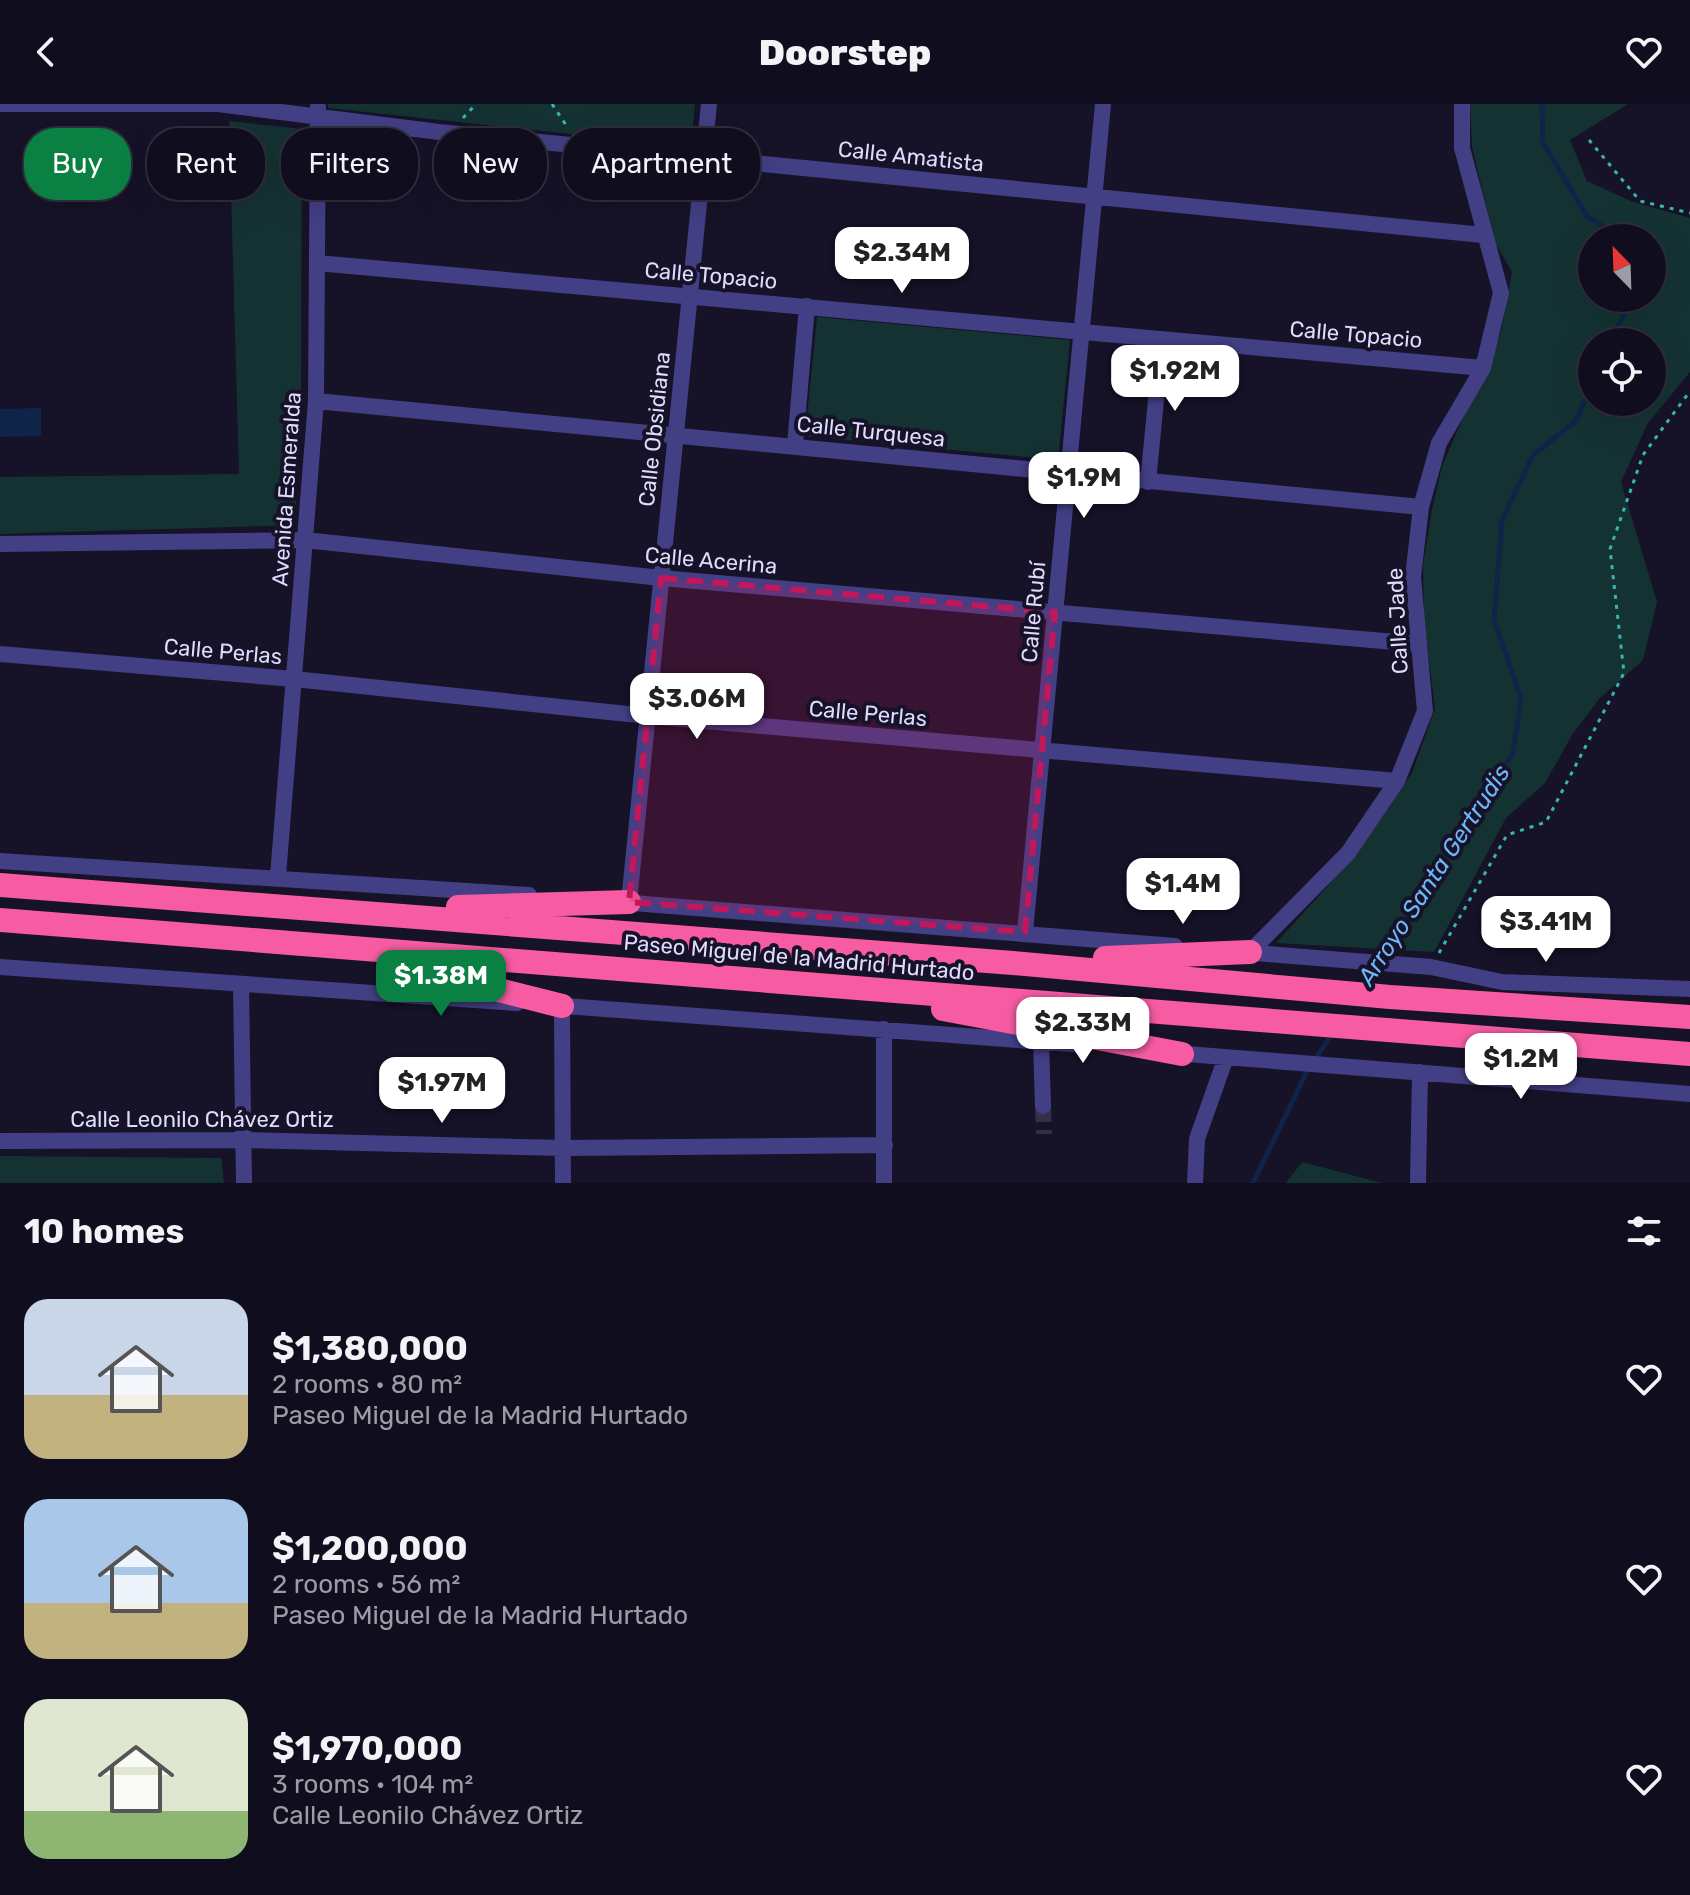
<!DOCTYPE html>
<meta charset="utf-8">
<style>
body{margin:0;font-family:Rubik,sans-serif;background:#1e1c2b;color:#f1f3f6;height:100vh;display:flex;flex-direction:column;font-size:30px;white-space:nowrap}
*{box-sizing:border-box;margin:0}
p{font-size:26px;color:#9c9ca4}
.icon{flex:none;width:44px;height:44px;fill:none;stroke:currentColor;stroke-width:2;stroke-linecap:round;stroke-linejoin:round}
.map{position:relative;height:1079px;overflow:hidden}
.drawer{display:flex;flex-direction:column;background:#100e1e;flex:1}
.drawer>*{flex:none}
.hud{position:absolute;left:24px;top:24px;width:800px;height:72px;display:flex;gap:16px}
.needle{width:52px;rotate:337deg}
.fabs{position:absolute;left:1578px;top:120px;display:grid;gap:16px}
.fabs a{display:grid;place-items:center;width:88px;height:88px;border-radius:50%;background:#100e1e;box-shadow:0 8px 32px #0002,0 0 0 2px #302e3c;font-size:40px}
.price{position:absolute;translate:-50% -68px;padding:0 18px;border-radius:16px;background:#fff;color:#222;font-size:26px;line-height:52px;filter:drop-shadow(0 2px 4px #0008)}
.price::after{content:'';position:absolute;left:50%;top:48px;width:24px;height:18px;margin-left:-12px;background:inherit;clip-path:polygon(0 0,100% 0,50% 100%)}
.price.on{background:#0b8043;color:#fff}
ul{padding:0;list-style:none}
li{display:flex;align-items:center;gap:24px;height:200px;padding:0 24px}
li span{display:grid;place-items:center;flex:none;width:224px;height:160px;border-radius:24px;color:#555}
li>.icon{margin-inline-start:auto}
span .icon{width:96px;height:96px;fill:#fffc;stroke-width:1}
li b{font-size:34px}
h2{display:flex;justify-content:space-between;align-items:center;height:96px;padding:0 24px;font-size:34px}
.chip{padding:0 28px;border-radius:32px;background:#100e1e;box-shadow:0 8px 32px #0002,0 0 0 2px #302e3c;font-size:28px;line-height:72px}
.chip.on{background:#0b8043;color:#fff}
header{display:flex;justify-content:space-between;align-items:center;height:104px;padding:0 24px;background:#100e1e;font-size:36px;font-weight:800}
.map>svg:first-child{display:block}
</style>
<header><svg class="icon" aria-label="back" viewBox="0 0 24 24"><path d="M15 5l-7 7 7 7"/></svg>Doorstep<svg class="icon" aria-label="heart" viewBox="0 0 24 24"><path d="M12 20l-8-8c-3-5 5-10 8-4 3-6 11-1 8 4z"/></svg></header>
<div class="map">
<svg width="1690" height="1079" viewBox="0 0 1690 1079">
<rect width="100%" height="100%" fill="#161228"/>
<!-- green -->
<path fill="#153232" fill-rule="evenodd" d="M 328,0 L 695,0 L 691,43 L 328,4 Z
M 1470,0 L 1628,0 L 1570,36 L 1587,77 L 1633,98 L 1690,114 L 1690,268 L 1648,319 L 1621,378 L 1657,498 L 1643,556 L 1600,594 L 1572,631 L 1545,679 L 1506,714 L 1434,848 L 1276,839 L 1327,783 L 1380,716 L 1412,669 L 1435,605 L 1424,516 L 1423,461 L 1432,406 L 1442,362 L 1501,228 L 1512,168 L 1496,140 L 1482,85 L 1472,42 ZM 1592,134 L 1652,134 L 1652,194 L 1592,194 ZM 1592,238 L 1652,238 L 1652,298 L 1592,298 Z
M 229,17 L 302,25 L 301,298 L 295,421 L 0,430 L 0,373 L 239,370 Z
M 817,213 L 1070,236 L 1058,356 L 805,332 Z
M 0,1052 L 221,1054 L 224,1079 L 0,1079 Z
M 1302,1058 L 1382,1079 L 1286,1079 Z"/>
<!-- water -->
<path fill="#10244a" d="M 41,304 L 41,332 L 0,333 L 0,305 Z"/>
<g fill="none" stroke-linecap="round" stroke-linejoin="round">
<!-- stream -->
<path stroke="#10244a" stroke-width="5" d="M 1542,0 L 1543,39 L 1586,111 L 1620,134
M 1611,238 L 1631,194
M 1362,883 L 1513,649 L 1521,594 L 1494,516 L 1502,416 L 1533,351 L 1576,317 L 1592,281
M 1314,957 L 1333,928
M 1253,1079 L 1308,965"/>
<!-- minor-tunnel -->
<path stroke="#343048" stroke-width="16" stroke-dasharray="16 8" stroke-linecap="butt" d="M 1043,1002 L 1044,1030"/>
<!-- path -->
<path stroke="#37b5b0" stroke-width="3" stroke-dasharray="4 6" stroke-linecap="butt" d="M 552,0 L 568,24
M 463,14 L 476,0
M 1589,36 L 1640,97 L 1690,109
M 1439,849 L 1507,731 L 1546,718 L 1624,569 L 1610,445 L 1643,351 L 1690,287"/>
<!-- minor -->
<path stroke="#433f85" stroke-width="16" d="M 0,0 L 218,0 L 439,28 L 1483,131
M 317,159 L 1483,264
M 316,297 L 1421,403
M 795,341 L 807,202
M 1148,378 L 1162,235
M 0,440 L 305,436 L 661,474 L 1418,540
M 0,550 L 294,575 L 647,612 L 1397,677
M 0,757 L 529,791
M 278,772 L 316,297 L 318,3
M 620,798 L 1175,842
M 629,798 L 709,0
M 1025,828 L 1103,0
M 1242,848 L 1431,863 L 1502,878 L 1690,885
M 1250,848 L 1348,749 L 1397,677 L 1425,607 L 1413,473 L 1421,403 L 1439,339 L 1483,264 L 1501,189 L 1462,44 L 1462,0
M 0,863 L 517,899
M 241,880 L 244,1079
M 552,901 L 1084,941
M 562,902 L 563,1079
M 884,925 L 884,1079
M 1041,938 L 1043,1002
M 1174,949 L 1690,990
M 0,1037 L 242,1036 L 563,1044 L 885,1041
M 1195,1079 L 1197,1035 L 1226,953
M 1418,1079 L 1420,968"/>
<!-- highway -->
<path stroke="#f75ca3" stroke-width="24" d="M 0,781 L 1013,859 L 1390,893 L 1690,913
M 458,803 L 629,798
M 0,816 L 1690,950
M 1105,854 L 1250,848
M 389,858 L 562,902
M 943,905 L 1182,950"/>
</g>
<!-- marked area -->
<path fill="#c2185b" fill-opacity="0.2" stroke="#c2185b" stroke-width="6" stroke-dasharray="16 10" stroke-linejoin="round" d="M 661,474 L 1055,508 L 1025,828 L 629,798 Z"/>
<g text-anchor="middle" stroke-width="8" stroke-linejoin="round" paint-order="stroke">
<!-- street labels -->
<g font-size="22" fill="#dfdbfd" stroke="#161228">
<text transform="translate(911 52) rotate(6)" y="8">Calle Amatista</text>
<text transform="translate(711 171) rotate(5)" y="8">Calle Topacio</text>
<text transform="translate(1356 230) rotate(5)" y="8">Calle Topacio</text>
<text transform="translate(654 325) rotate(-84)" y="8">Calle Obsidiana</text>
<text transform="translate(871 327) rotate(6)" y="8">Calle Turquesa</text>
<text transform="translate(286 385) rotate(-86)" y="8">Avenida Esmeralda</text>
<text transform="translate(711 456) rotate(5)" y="8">Calle Acerina</text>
<text transform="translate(1033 508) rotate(-85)" y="8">Calle Rubí</text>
<text transform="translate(1397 517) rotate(-93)" y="8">Calle Jade</text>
<text transform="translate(223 547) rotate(5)" y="8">Calle Perlas</text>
<text transform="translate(868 609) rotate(5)" y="8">Calle Perlas</text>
<text transform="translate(799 853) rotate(5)" y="8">Paseo Miguel de la Madrid Hurtado</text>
<text x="202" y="1023">Calle Leonilo Chávez Ortiz</text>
</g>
<!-- water labels -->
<g font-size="24" font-style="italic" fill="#6eb6f8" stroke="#161228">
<text transform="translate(1434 771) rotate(-57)" y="8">Arroyo Santa Gertrudis</text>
</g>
</g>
</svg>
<div class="fabs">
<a><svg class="needle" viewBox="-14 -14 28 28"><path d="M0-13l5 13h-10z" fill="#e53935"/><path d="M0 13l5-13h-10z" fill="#9c9ca4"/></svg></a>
<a><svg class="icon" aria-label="locate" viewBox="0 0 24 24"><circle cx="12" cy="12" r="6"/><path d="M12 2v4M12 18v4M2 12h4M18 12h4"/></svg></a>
</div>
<b class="price" style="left:902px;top:191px">$2.34M</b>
<b class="price" style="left:1175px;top:309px">$1.92M</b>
<b class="price" style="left:1084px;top:416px">$1.9M</b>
<b class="price" style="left:697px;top:637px">$3.06M</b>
<b class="price" style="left:1183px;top:822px">$1.4M</b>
<b class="price" style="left:1546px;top:860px">$3.41M</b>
<b class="price on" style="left:441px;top:914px">$1.38M</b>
<b class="price" style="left:1083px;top:961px">$2.33M</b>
<b class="price" style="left:1521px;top:997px">$1.2M</b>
<b class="price" style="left:442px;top:1021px">$1.97M</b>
<div class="hud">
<a class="chip on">Buy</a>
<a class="chip">Rent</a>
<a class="chip">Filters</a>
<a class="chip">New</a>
<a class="chip">Apartment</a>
</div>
</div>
<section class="drawer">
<h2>10 homes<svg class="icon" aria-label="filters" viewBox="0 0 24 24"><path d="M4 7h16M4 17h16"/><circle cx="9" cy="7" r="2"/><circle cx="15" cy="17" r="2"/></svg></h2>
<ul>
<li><span style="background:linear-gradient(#c9d6e8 60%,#c2b280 0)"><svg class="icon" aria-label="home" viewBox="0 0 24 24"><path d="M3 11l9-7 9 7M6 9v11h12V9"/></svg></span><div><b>$1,380,000</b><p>2 rooms · 80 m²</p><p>Paseo Miguel de la Madrid Hurtado</p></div><svg class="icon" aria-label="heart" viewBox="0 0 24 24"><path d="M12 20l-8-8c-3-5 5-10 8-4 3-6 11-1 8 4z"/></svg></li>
<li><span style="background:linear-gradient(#a9c7e8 65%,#c2b280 0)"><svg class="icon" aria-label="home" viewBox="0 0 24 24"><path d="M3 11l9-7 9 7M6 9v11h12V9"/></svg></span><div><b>$1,200,000</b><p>2 rooms · 56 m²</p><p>Paseo Miguel de la Madrid Hurtado</p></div><svg class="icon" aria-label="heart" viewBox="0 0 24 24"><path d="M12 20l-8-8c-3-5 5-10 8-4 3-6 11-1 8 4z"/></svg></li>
<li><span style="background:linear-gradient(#dfe7d0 70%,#8fb573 0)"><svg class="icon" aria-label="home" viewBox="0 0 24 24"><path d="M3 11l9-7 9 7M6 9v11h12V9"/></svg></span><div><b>$1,970,000</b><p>3 rooms · 104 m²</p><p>Calle Leonilo Chávez Ortiz</p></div><svg class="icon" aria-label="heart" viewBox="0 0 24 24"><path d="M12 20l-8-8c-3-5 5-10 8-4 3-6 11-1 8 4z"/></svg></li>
</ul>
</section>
